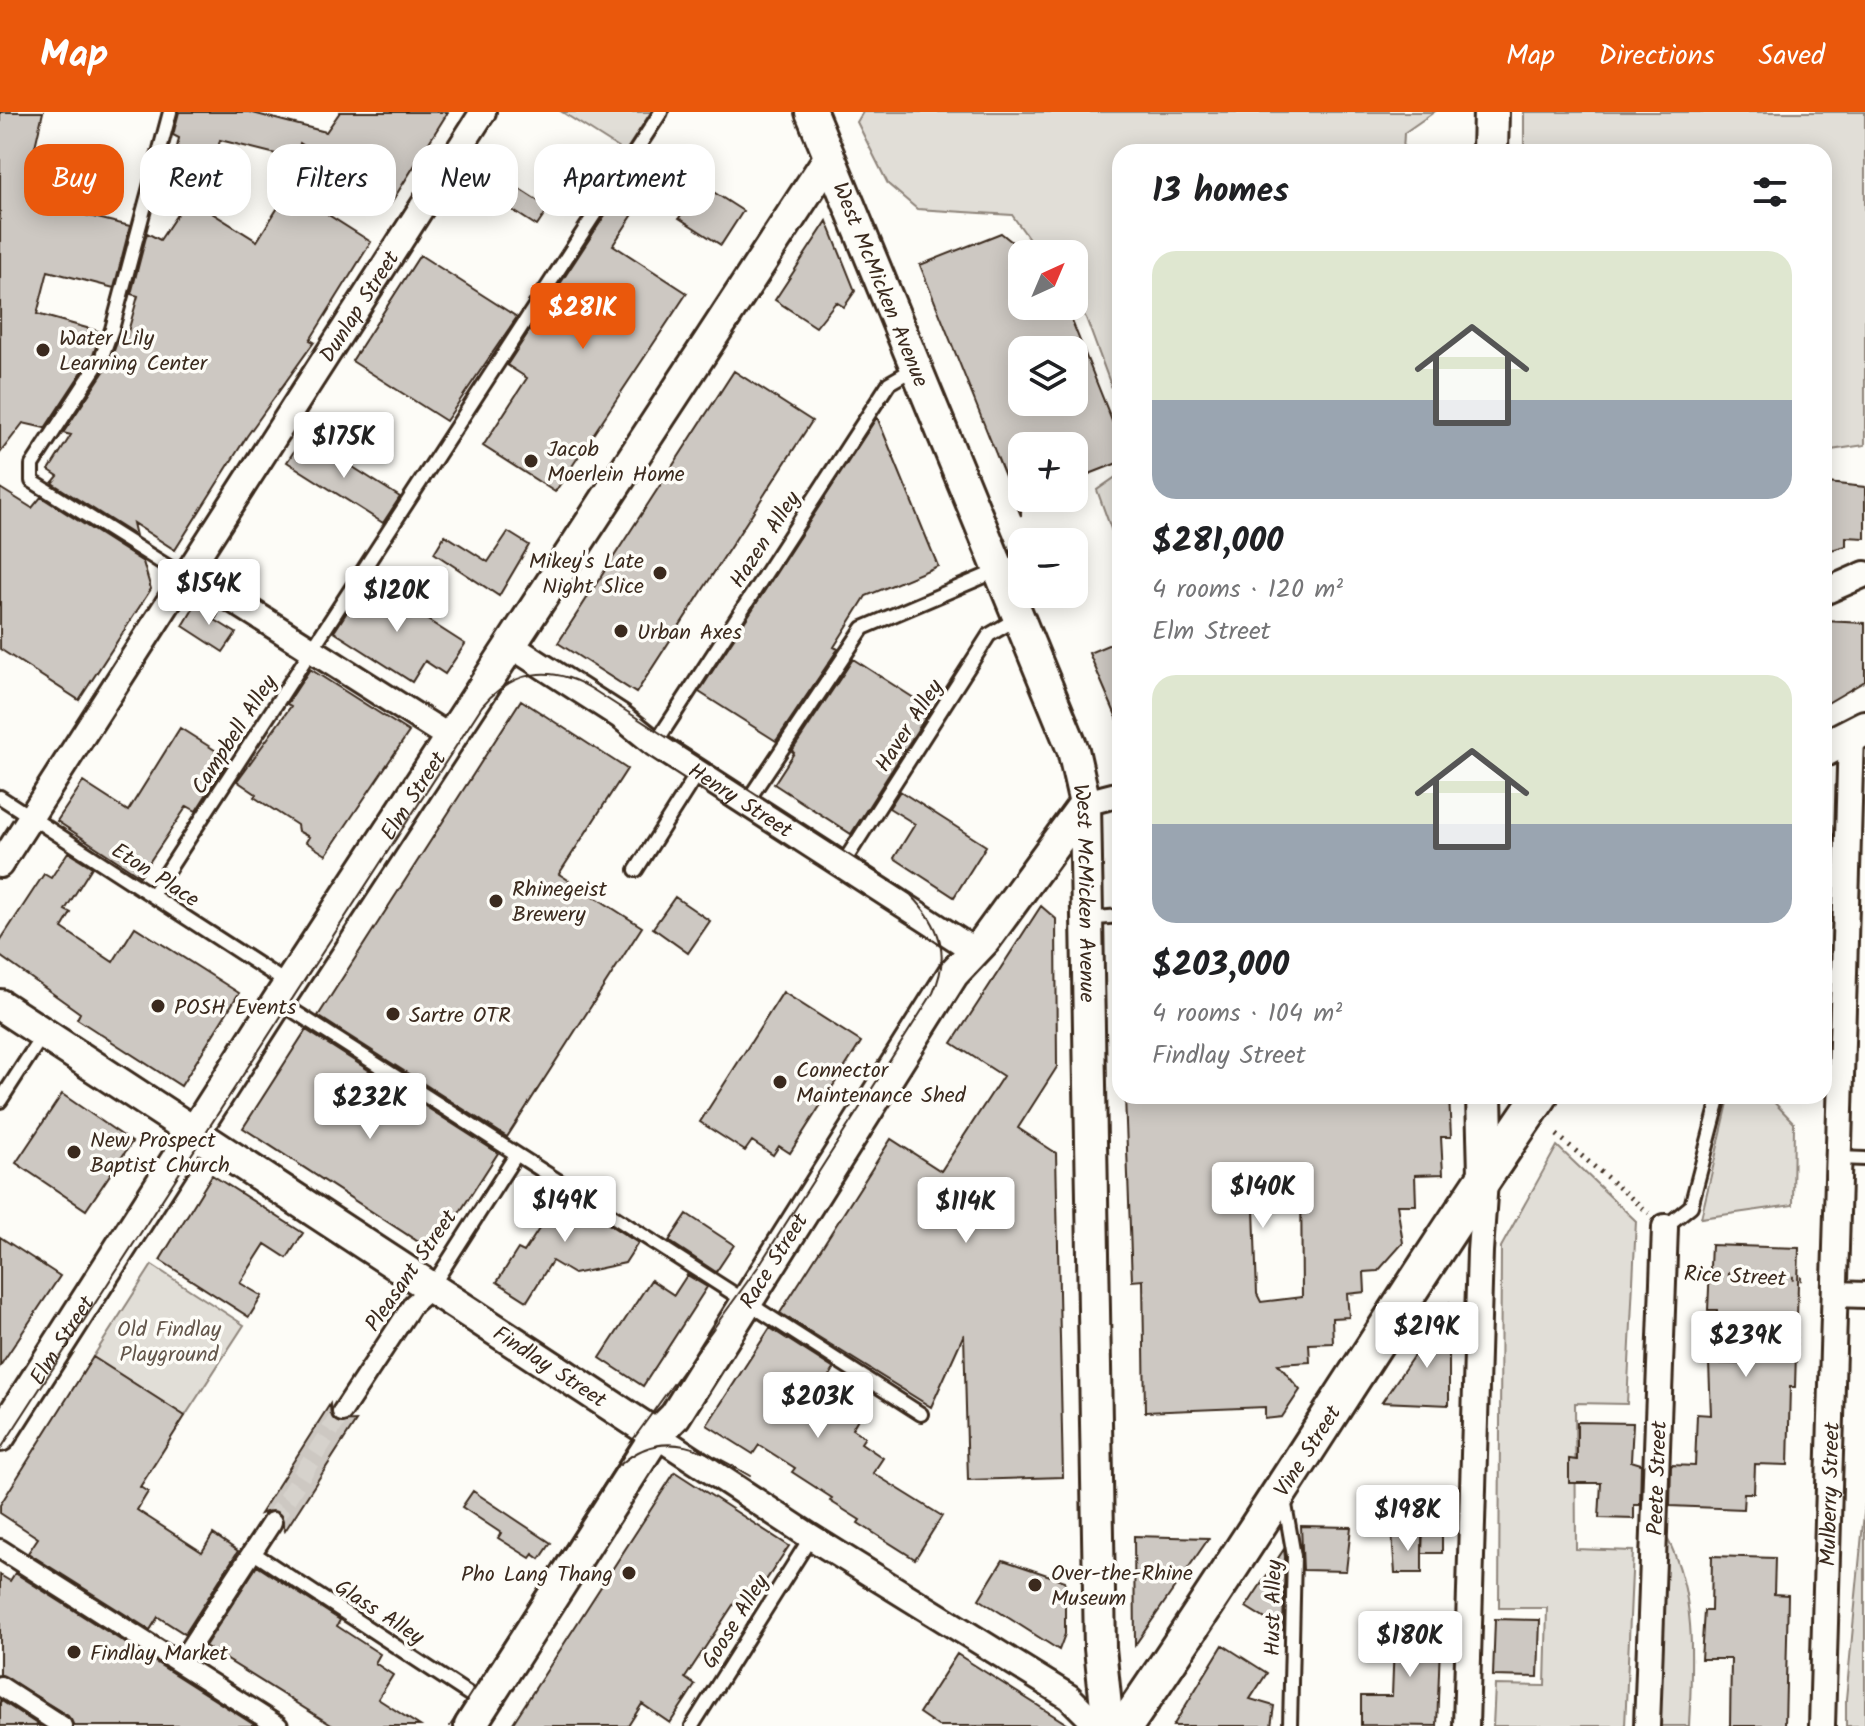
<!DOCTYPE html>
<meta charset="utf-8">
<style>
body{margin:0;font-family:Kalam,sans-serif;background:#f2f2f2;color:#202124;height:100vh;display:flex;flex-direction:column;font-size:30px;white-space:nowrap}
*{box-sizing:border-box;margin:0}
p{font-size:26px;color:#757577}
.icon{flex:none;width:44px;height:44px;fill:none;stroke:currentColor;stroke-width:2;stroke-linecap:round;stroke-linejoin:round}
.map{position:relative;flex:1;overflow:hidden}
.panel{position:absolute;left:1112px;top:32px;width:720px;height:960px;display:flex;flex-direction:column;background:#fff;border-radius:24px;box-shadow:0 4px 20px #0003}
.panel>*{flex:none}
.guide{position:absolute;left:24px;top:32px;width:760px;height:72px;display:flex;gap:16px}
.needle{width:52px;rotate:44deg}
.fabs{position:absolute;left:1008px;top:128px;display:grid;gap:16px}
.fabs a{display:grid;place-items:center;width:80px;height:80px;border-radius:16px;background:#fff;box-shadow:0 4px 20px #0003;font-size:40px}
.price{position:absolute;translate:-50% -68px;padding:0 18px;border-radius:8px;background:#fff;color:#222;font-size:26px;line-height:52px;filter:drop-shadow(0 2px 4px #0008)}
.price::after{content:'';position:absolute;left:50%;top:48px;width:24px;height:18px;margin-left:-12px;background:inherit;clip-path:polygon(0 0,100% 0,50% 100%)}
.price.selected{background:#ea580c;color:#fff}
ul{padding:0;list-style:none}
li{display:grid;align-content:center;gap:16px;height:424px;padding:0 40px}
li span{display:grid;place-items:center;height:248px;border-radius:24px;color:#555}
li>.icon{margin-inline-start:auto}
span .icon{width:144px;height:144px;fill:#fffc;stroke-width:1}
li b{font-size:34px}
h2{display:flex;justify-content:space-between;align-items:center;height:96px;padding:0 40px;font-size:34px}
.tag{padding:0 28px;border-radius:24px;background:#fff;box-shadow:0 4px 20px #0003;font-size:28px;line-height:72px}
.tag.selected{background:#ea580c;color:#fff}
header{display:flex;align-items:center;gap:48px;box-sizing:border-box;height:112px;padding:0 40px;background:#ea580c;color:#fff}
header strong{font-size:38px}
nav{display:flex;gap:44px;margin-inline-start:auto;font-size:28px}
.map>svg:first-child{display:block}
</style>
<header>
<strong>Map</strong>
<nav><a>Map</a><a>Directions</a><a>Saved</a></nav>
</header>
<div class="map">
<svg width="1865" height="1614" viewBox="0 0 1865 1614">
<rect width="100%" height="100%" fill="#fdfcf7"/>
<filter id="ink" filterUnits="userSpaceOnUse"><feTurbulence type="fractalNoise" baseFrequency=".0125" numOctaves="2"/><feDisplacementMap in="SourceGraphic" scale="16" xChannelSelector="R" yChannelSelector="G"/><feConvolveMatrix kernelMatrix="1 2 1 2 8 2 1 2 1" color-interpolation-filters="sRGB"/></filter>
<g filter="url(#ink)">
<!-- green -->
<path fill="#e1ded7" stroke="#8e847a" stroke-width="2" d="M 562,0 L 651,0 L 625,40 Z
M 863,0 L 1434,0 L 1404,21 L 1403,40 L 1120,40 L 1120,298 L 1086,206 L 1074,189 L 1074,142 L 1040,142 L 1012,103 L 917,97 L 888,72 L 857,10 Z
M 1524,0 L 1865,0 L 1865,333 L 1824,339 L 1824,40 L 1524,40 Z
M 1120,362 L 1120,442 L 1097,378 Z
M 1734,984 L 1768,984 L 1794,1011 L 1793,1093 L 1701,1106 L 1728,991 Z
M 1557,1034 L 1636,1109 L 1627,1292 L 1575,1291 L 1576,1437 L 1633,1439 L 1625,1614 L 1493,1614 L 1495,1573 L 1545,1574 L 1547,1496 L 1499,1496 L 1501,1135 Z
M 152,1153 L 244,1213 L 185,1304 L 93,1245 Z
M 1865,1391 L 1865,1614 L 1846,1614 L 1846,1587 Z
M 1667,1426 C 1697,1482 1692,1552 1689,1614 L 1657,1614 Z"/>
<!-- building -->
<path fill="#cdc8c2" stroke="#3b2a1e" stroke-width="2" fill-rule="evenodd" d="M 0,0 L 43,0 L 31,52 L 37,54 L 28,89 L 130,114 L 114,176 L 48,159 L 37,202 L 101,220 L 93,243 L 45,316 L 23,311 L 0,341 Z
M 179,0 L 249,0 L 326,20 L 340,0 L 448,0 L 391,91 L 300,31 L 296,47 L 220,28 L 204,96 L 257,129 L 289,78 L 371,130 L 310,228 L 314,230 L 247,324 L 175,438 L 133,411 L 136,424 L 52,371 L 58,364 L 49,358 L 71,323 L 63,321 L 109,252 L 119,225 L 126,227 L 138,184 L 131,182 L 147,121 L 160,128 L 182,95 L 166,85 L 179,26 L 173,23 Z
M 479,51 L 549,96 L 537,114 L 487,82 L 483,89 L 463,76 Z
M 626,71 L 645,84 L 613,133 L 687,181 L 555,380 L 483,334 L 527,266 L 507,253 Z
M 701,72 L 743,99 L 721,133 L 679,106 Z
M 827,109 L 855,179 L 844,195 L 836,190 L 816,215 L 775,188 Z
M 1001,121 L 1022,138 L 1022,194 L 1066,194 L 1120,329 L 1120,350 L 1074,368 L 1074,334 L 1022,334 L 1021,404 L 920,153 ZM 1022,238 L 1074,238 L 1074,290 L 1022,290 Z
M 420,143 L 517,205 L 446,309 L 352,249 Z
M 734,259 L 812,309 L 636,581 L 558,531 Z
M 877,305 L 938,454 L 866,484 L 834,535 L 838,537 L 776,629 L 699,580 Z
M 304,324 L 400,385 L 383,411 L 287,350 Z
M 1827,371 L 1865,375 L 1865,426 L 1846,425 L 1846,434 L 1824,440 Z
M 0,376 L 32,396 L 41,385 L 143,450 L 151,477 L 79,588 L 0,537 Z
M 508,420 L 529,433 L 499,484 L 434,441 L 445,423 L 488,450 Z
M 367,469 L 465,532 L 445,562 L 425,549 L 412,570 L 334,520 Z
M 198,489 L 218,502 L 215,508 L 236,521 L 223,540 L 183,514 Z
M 1824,509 L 1865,511 L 1865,569 L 1824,593 Z
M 1120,528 L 1120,613 L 1089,541 Z
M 853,547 L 931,597 L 851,722 L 774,672 L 794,641 L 792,639 Z
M 310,557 L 409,620 L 326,743 L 306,730 L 309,725 L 298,719 L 297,713 L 254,685 L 256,682 L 237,669 L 291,594 L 287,592 Z
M 521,588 L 627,657 L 559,762 L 642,815 L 507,1025 L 318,904 Z
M 180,616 L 229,647 L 196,699 L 187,694 L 140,764 L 57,709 L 83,670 L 128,699 Z
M 900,679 L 986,734 L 954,785 L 894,746 L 915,712 L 889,696 Z
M 68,740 L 92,755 L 65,798 L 71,801 L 62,816 L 113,850 L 135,815 L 239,881 L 181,974 L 77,907 L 80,901 L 0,844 L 0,829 L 44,762 L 51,766 Z
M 675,785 L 710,809 L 688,841 L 653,816 Z
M 1041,794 L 1056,807 L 1057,955 L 1018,1016 L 1056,1041 L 1063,1365 L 968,1368 L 964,1222 L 931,1295 L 780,1201 L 891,1027 L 941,1059 L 1003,964 L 952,931 Z
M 783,880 L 861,930 L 790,1041 L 779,1034 L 773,1043 L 752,1029 L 745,1039 L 700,1010 Z
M 306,918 L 498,1041 L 434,1140 L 243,1016 Z
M 62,982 L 132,1030 L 86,1098 L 16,1051 Z
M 1125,984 L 1449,984 L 1451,1025 L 1441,1025 L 1443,1062 L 1415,1063 L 1416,1093 L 1397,1093 L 1403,1131 L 1378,1159 L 1364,1160 L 1365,1180 L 1347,1182 L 1349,1205 L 1332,1206 L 1333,1231 L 1309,1232 L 1310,1250 L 1278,1252 L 1300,1278 L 1282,1305 L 1265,1307 L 1265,1295 L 1145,1300 L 1143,1168 L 1132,1169 ZM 1301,1066 L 1302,1185 L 1261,1190 L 1257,1182 L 1253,1068 Z
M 212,1063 L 303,1121 L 287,1146 L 265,1132 L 240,1171 L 262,1184 L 249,1205 L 160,1148 Z
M 542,1070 L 638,1131 L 625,1151 L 574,1162 L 552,1149 L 527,1189 L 497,1170 L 518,1137 L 524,1140 L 548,1103 L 529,1091 Z
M 687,1102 L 734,1133 L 716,1160 L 669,1129 Z
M 0,1125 L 60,1164 L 0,1254 Z
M 1711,1133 L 1799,1136 L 1795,1275 L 1790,1275 L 1788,1353 L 1755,1352 L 1754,1381 L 1744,1381 L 1743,1397 L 1670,1394 L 1671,1353 L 1695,1354 L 1697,1302 L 1711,1303 L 1709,1251 L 1745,1252 L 1747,1206 L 1717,1205 L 1717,1198 L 1708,1198 Z
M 687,1163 L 707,1175 L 643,1274 L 600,1246 L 651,1168 L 674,1183 Z
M 1449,1192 L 1449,1293 L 1382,1290 Z
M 770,1216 L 834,1257 L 820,1280 L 859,1305 L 852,1317 L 865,1325 L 861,1331 L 883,1346 L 873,1361 L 942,1404 L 915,1447 L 858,1411 L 860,1408 L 830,1389 L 832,1386 L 792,1360 L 795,1356 L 759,1333 L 753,1342 L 707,1313 Z
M 93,1245 L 185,1304 L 140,1375 L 148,1380 L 137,1398 L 202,1440 L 213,1422 L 238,1439 L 185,1522 L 158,1505 L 150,1518 L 28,1441 L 38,1426 L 0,1401 L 0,1393 Z
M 330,1292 L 331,1305 L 336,1310 L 356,1309 L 285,1419 L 279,1400 L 272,1398 L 260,1402 Z
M 1577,1310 L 1633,1311 L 1631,1349 L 1641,1352 L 1640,1393 L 1634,1393 L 1634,1407 L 1599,1406 L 1601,1371 L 1569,1371 L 1569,1347 L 1577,1348 Z
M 675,1360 L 789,1434 L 746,1498 L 735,1490 L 685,1566 L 695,1573 L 670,1611 L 642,1592 L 628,1614 L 511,1614 Z
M 473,1379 L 551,1431 L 540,1447 L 533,1442 L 530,1446 L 498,1426 L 501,1421 L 462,1395 Z
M 1301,1414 L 1351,1415 L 1346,1459 L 1303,1458 Z
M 1423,1417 L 1442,1417 L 1442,1441 L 1422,1441 Z
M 1392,1422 L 1422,1423 L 1422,1461 L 1395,1461 Z
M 1134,1424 L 1209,1426 L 1135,1533 Z
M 1284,1437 L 1285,1445 L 1283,1518 L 1246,1495 Z
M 1712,1444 L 1775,1446 L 1774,1482 L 1788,1483 L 1785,1614 L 1730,1614 L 1731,1547 L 1701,1547 L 1704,1499 L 1711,1499 Z
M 1003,1448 L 1065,1469 L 1065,1522 L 1059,1538 L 979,1487 Z
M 257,1454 L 340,1508 L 337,1514 L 380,1542 L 375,1551 L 393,1563 L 378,1587 L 420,1614 L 333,1614 L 205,1534 Z
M 15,1461 L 256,1614 L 74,1614 L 68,1604 L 0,1562 L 0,1463 L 10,1469 Z
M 1401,1506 L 1441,1507 L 1437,1614 L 1361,1613 L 1361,1584 L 1392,1584 L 1394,1530 L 1401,1530 Z
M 1495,1507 L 1540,1508 L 1538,1565 L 1493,1564 Z
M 1223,1533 L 1267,1561 L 1250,1587 L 1274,1594 L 1271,1614 L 1173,1614 Z
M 957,1542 L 1070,1614 L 938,1614 L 919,1601 Z
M 0,1588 L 40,1614 L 0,1614 Z"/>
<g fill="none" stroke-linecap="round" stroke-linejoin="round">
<!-- pedestrian-tunnel -->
<path stroke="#d6d2cc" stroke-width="18" stroke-dasharray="18 9" stroke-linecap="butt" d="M 272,1410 L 342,1300"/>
<defs>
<path id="service" d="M 170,0 L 112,217 L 101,247 L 32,353 L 32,369 L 183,464
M 655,632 L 889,271 L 915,256
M 0,685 L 290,873
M 746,691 L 863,516 L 999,458
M 842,753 L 989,523 L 1018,506
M 636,758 L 698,660
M 152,783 L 661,0
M 1086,807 L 1120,804
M 278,889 L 921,1302
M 0,989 L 44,921
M 1839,1046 L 1865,1047
M 1665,1115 L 1691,1094 L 1720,984
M 431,1176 L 516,1043
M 1284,1387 L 1294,1444 L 1290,1614
M 252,1440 L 484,1592
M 692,1614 L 811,1425"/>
<path id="pedestrian" d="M 342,1300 L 413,1192 L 431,1176
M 0,1437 L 278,1614
M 180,1551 L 272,1410
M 0,1574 L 62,1614"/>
<g id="minor">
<path d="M 183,464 L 203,469 L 449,625"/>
<path d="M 1824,480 L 1865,462"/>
<path id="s1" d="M 510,533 L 620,604 L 655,632 L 975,839"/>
<path d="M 1085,691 L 1120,682"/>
<path id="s2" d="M 0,753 L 483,0"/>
<path d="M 1835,1182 L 1865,1183"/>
<path d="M 656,1323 L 811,1425 L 1069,1585 L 1098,1614"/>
<path d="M 1466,1614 L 1480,1139 L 1485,1069"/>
<path id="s3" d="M 1647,1614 L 1665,1115"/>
<path id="s4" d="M 1822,1614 L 1851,622"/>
</g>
<g id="tertiary">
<path id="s5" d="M 811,0 L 1073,638 L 1085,691 L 1100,1536 L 1108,1614"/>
<path id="s6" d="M 0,893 L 656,1323"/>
<path id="s7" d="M 0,1324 L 278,889 L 829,46"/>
<path id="s8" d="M 470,1614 L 656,1323 L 675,1304 L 953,862 L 985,828 L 1085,691"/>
</g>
<g id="secondary">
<path d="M 1490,40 L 1491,0"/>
<path d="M 1824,637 L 1865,616"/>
<path d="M 1484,984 L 1486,1062"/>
<path id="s9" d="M 1125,1614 C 1267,1407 1397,1191 1540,984"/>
</g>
</defs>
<!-- service casing -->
<use href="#service" stroke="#3b2a1e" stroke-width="18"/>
<!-- pedestrian casing -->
<use href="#pedestrian" stroke="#3b2a1e" stroke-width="24"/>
<!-- minor casing -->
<use href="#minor" stroke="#3b2a1e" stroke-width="30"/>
<!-- tertiary casing -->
<use href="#tertiary" stroke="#3b2a1e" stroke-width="36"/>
<!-- secondary casing -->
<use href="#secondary" stroke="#3b2a1e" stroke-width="40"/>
<!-- path -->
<path stroke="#3b2a1e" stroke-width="5" stroke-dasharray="2 6" stroke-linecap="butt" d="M 1557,1023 L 1649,1101
M 1688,1160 L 1806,1167"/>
<!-- service -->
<use href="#service" stroke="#fdfcf7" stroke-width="12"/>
<!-- pedestrian -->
<use href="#pedestrian" stroke="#fdfcf7" stroke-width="18"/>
<!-- minor -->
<use href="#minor" stroke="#fdfcf7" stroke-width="24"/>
<!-- tertiary -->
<use href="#tertiary" stroke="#fdfcf7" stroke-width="30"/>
<!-- secondary -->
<use href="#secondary" stroke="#fdfcf7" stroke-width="34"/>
<!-- tram -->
<path stroke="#3b2a1e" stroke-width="2" d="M 0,1338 L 482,594 C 513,558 551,552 592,577 L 911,783 C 940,813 951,842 933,881 L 758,1155 L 629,1333 L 450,1614
M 620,1353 C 663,1313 708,1339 750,1364"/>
</g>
</g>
<!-- markers -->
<g fill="#3b2a1e" stroke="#fdfcf7" stroke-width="3">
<circle cx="43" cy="238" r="8"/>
<circle cx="531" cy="349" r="8"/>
<circle cx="660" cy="461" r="8"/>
<circle cx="621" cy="519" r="8"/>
<circle cx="496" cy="789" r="8"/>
<circle cx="158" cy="894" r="8"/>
<circle cx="393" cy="902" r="8"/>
<circle cx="780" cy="970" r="8"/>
<circle cx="74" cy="1040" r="8"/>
<circle cx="629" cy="1461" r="8"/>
<circle cx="1035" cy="1473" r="8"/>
<circle cx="74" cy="1540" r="8"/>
</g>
<g text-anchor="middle" stroke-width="7" stroke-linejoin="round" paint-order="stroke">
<!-- street labels -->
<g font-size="22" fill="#3b2a1e" stroke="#fdfcf7">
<text dy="8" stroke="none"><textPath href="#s5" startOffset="186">West McMicken Avenue</textPath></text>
<text dy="8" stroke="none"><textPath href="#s2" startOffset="664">Dunlap Street</textPath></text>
<text transform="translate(764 427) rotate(-57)" y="8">Hazen Alley</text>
<text transform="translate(908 613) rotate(-57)" y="8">Haver Alley</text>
<text transform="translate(233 622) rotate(-57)" y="8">Campbell Alley</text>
<text dy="8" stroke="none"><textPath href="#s7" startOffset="762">Elm Street</textPath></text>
<text dy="8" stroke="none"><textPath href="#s1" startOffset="278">Henry Street</textPath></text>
<text transform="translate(156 762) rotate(33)" y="8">Eton Place</text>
<text dy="8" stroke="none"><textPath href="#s5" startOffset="834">West McMicken Avenue</textPath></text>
<text dy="8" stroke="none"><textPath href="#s8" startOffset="556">Race Street</textPath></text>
<text transform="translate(410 1158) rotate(-55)" y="8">Pleasant Street</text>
<text transform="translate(1735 1163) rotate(3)" y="8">Rice Street</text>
<text dy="8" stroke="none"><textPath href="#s7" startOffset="114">Elm Street</textPath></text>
<text dy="8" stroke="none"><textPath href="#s6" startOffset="658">Findlay Street</textPath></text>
<text dy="8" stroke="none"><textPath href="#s9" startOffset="330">Vine Street</textPath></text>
<text dy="8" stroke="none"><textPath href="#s3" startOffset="248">Peete Street</textPath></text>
<text dy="8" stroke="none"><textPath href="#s4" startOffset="232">Mulberry Street</textPath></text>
<text transform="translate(1272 1496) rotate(-89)" y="8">Hust Alley</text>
<text transform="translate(380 1499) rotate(33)" y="8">Glass Alley</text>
<text transform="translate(734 1509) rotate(-58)" y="8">Goose Alley</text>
</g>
<!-- poi labels -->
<g font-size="22" fill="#3b2a1e" stroke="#fdfcf7" text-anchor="start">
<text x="59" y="233">Water Lily<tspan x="59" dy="25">Learning Center</tspan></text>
<text x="547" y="344">Jacob<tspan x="547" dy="25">Moerlein Home</tspan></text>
<text x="644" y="456" text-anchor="end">Mikey's Late<tspan x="644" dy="25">Night Slice</tspan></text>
<text x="637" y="527">Urban Axes</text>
<text x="512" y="784">Rhinegeist<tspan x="512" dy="25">Brewery</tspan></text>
<text x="174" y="902">POSH Events</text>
<text x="409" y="910">Sartre OTR</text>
<text x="796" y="965">Connector<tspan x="796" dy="25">Maintenance Shed</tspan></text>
<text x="90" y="1035">New Prospect<tspan x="90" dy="25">Baptist Church</tspan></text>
<text x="1051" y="1468">Over-the-Rhine<tspan x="1051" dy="25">Museum</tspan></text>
<text x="613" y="1469" text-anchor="end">Pho Lang Thang</text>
<text x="90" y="1548">Findlay Market</text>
</g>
<!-- park labels -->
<g font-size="22" fill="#64574c" stroke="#fdfcf7">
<text x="169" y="1224">Old Findlay<tspan x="169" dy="25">Playground</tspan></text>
</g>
</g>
</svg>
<div class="fabs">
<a><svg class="needle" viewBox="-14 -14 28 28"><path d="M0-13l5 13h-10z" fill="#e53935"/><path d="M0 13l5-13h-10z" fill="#757577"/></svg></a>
<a><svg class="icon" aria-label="layers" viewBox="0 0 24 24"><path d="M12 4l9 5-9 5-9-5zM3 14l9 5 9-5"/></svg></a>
<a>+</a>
<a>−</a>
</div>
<b class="price selected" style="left:583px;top:239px">$281K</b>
<b class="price" style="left:344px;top:368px">$175K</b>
<b class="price" style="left:209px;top:515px">$154K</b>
<b class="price" style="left:397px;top:522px">$120K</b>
<b class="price" style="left:370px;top:1029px">$232K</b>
<b class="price" style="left:1263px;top:1118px">$140K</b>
<b class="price" style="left:565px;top:1132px">$149K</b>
<b class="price" style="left:966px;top:1133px">$114K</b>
<b class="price" style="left:1427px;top:1258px">$219K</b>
<b class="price" style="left:1746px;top:1267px">$239K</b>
<b class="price" style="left:818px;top:1328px">$203K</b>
<b class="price" style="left:1408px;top:1441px">$198K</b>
<b class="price" style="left:1410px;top:1567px">$180K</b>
<div class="guide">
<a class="tag selected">Buy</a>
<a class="tag">Rent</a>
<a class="tag">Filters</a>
<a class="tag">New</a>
<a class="tag">Apartment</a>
</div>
<section class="panel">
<h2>13 homes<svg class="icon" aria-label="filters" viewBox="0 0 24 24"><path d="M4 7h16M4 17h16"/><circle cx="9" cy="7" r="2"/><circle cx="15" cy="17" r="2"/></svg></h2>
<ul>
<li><span style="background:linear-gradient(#dfe7d0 60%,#9aa5b1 0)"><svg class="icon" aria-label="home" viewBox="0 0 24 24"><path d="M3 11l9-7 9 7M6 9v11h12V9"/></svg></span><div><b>$281,000</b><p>4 rooms · 120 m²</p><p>Elm Street</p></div></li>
<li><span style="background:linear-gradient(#dfe7d0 60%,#9aa5b1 0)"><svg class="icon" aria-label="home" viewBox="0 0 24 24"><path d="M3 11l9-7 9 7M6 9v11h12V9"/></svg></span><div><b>$203,000</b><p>4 rooms · 104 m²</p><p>Findlay Street</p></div></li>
</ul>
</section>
</div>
